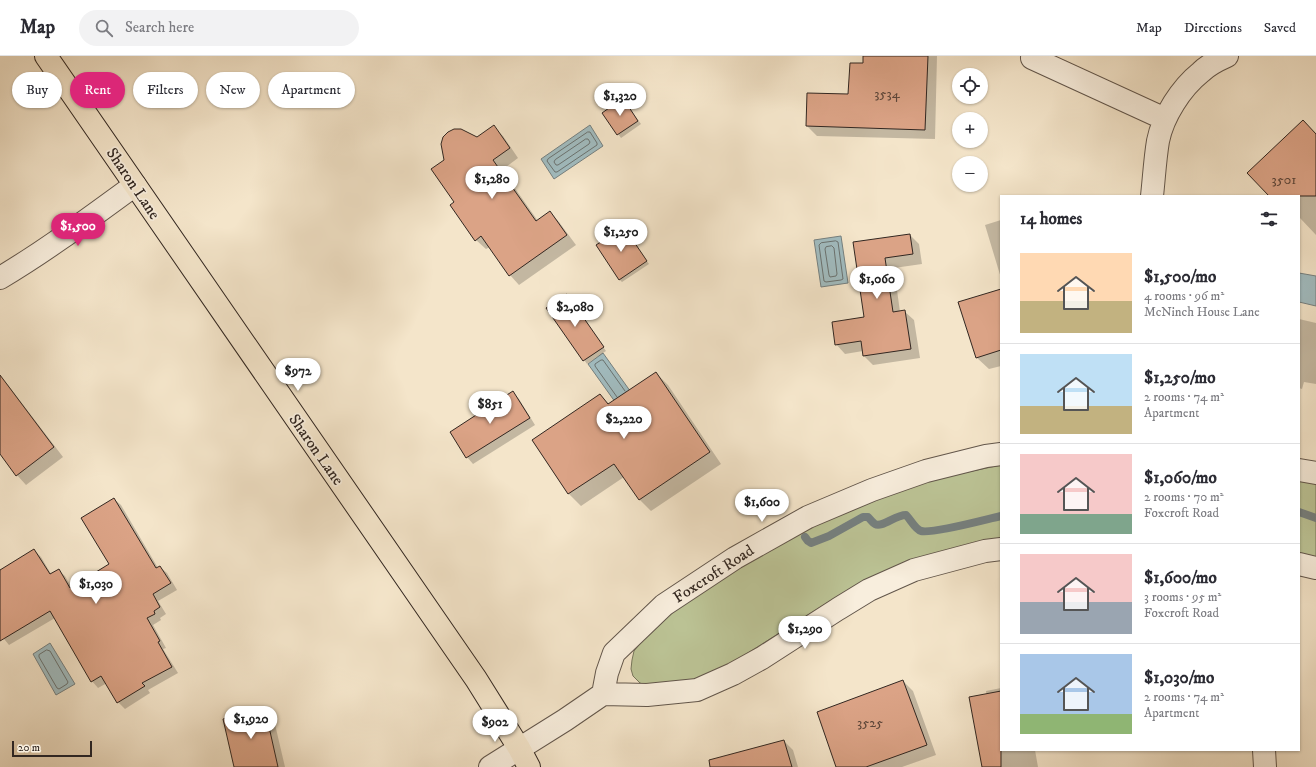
<!DOCTYPE html>
<meta charset="utf-8">
<style>
body{margin:0;font-family:"IM FELL DW Pica",serif;background:#f2f2f3;color:#2b2b33;height:100vh;display:flex;flex-direction:column;font-size:15px;white-space:nowrap}
*{box-sizing:border-box;margin:0}
p{font-size:13px;color:#7c7c81}
.icon{flex:none;width:22px;height:22px;fill:none;stroke:currentColor;stroke-width:2;stroke-linecap:round;stroke-linejoin:round}
.map{position:relative;flex:1;overflow:hidden}
.sheet{position:absolute;left:1000px;top:139px;width:300px;height:556px;display:flex;flex-direction:column;background:#fff;border-radius:0px;box-shadow:0 1px 3px #0004}
.sheet>*{flex:none}
.banner{position:absolute;left:12px;top:16px;width:380px;height:36px;display:flex;gap:8px}
.tools{position:absolute;left:952px;top:12px;display:grid;gap:8px}
.tools a{display:grid;place-items:center;width:36px;height:36px;border-radius:50%;background:#fff;box-shadow:0 1px 3px #0004;font-size:20px}
.scale{position:absolute;left:12px;bottom:10px;width:80px;box-sizing:border-box;padding-left:4px;border:2px solid #322721;border-top:0;font-size:11px;line-height:14px;white-space:nowrap;color:#322721;-webkit-text-stroke:3px #f8eedd;paint-order:stroke}
.price{position:absolute;translate:-50% -34px;padding:0 9px;border-radius:14px;background:#fff;color:#222;font-size:13px;line-height:26px;filter:drop-shadow(0 1px 2px #0008)}
.price::after{content:'';position:absolute;left:50%;top:24px;width:12px;height:9px;margin-left:-6px;background:inherit;clip-path:polygon(0 0,100% 0,50% 100%)}
.price.active{background:#db2777;color:#fff}
ul{padding:0;list-style:none}
li{display:flex;align-items:center;gap:12px;height:100px;padding:0 20px}
li+li{border-top:1px solid #e1e1e2}
li span{display:grid;place-items:center;flex:none;width:112px;height:80px;border-radius:0px;color:#555}
li>.icon{margin-inline-start:auto}
span .icon{width:48px;height:48px;fill:#fffc;stroke-width:1}
li b{font-size:17px}
h2{display:flex;justify-content:space-between;align-items:center;height:48px;padding:0 20px;font-size:17px}
.pill{padding:0 14px;border-radius:18px;background:#fff;box-shadow:0 1px 3px #0004;font-size:14px;line-height:36px}
.pill.active{background:#db2777;color:#fff}
header{display:flex;align-items:center;gap:24px;box-sizing:border-box;height:56px;padding:0 20px;background:#fff;border-bottom:1px solid #e1e1e2}
header strong{font-size:19px}
nav{display:flex;gap:22px;margin-inline-start:auto;font-size:14px}
.search{width:280px;height:36px;background:#f2f2f3;display:flex;align-items:center;gap:10px;box-sizing:border-box;padding:0 14px;border-radius:22px;color:#7c7c81;font-size:15px}
.map>svg:first-child{display:block}
</style>
<header>
<strong>Map</strong>
<div class="search"><svg class="icon" aria-label="search" viewBox="0 0 24 24"><circle cx="10" cy="10" r="6"/><path d="M15 15l6 6"/></svg>Search here</div>
<nav><a>Map</a><a>Directions</a><a>Saved</a></nav>
</header>
<div class="map">
<svg width="1316" height="711" viewBox="0 0 1316 711">
<rect width="100%" height="100%" fill="#f4e5ca"/>
<filter id="stains"><feTurbulence type="fractalNoise" baseFrequency=".005" numOctaves="4"/><feColorMatrix values="0 0 0 0 .2 0 0 0 0 .09 0 0 0 0 .02 0 0 0 .5 -.17"/></filter>
<radialGradient id="worn" r=".72"><stop offset=".6" stop-color="#630" stop-opacity="0"/><stop offset="1" stop-color="#630" stop-opacity=".3"/></radialGradient>
<!-- green -->
<path fill="#bcc496" stroke="#77765c" d="M 1001,409 L 1001,484 L 878,519 L 838,540 L 724,612 L 684,628 L 651,631 L 640,627 L 633,620 L 631,613 L 632,604 L 634,595 L 643,584 L 682,548 L 715,525 L 810,472 L 850,452 L 929,424 Z
M 1299,422 L 1316,426 L 1316,501 L 1299,497 Z"/>
<!-- water -->
<path fill="#a1bcc0" stroke="#758080" d="M 590,69 L 603,90 L 554,123 L 541,103 Z
M 841,180 L 848,227 L 821,231 L 814,184 Z
M 1299,217 L 1316,220 L 1316,250 L 1299,246 Z
M 603,297 L 633,339 L 618,350 L 588,308 Z
M 50,587 L 75,628 L 56,639 L 33,598 Z"/>
<!-- shadow -->
<path fill="#0003" d="M 864,0 L 937,0 L 935,83 L 817,80 L 807,70 L 849,39 L 864,8 Z
M 623,44 L 641,68 L 621,82 L 603,57 Z
M 493,71 L 503,80 L 518,102 L 502,114 L 538,165 L 550,156 L 559,166 L 576,189 L 519,229 L 510,219 L 490,191 L 486,193 L 476,184 L 456,146 L 477,82 Z
M 1316,79 L 1316,179 L 1300,162 L 1299,162 L 1299,140 L 1270,140 Z
M 1001,164 L 1001,222 L 985,169 Z
M 624,172 L 649,208 L 622,226 L 619,223 Z
M 910,179 L 919,188 L 922,208 L 894,212 L 900,256 L 904,255 L 914,264 L 920,302 L 873,309 L 864,300 L 863,295 L 845,298 L 836,288 L 865,262 L 854,187 Z
M 1001,234 L 1001,310 L 989,313 L 976,301 Z
M 569,243 L 606,295 L 587,308 L 548,252 Z
M 1299,263 L 1316,267 L 1316,328 L 1304,326 L 1302,333 L 1299,332 Z
M 656,317 L 668,329 L 721,408 L 651,455 L 639,443 L 624,421 L 581,450 L 569,438 L 533,384 L 600,339 L 609,348 Z
M 0,320 L 8,329 L 63,401 L 26,429 L 17,419 L 0,396 Z
M 513,337 L 519,343 L 535,369 L 473,408 L 467,401 Z
M 114,443 L 121,449 L 158,512 L 160,511 L 167,517 L 177,534 L 158,545 L 166,558 L 160,562 L 161,564 L 153,569 L 166,592 L 163,593 L 178,617 L 148,634 L 150,637 L 125,653 L 118,646 L 107,627 L 98,632 L 92,625 L 55,562 L 9,589 L 0,578 L 0,515 L 34,494 L 41,501 L 51,518 L 58,514 L 65,520 L 72,532 L 110,509 Z
M 903,625 L 913,635 L 936,699 L 902,711 L 838,711 Z
M 1001,632 L 1001,694 L 1035,694 L 1038,711 L 996,711 L 986,635 Z
M 265,654 L 274,664 L 285,711 L 235,711 Z
M 784,685 L 793,694 L 798,711 L 724,711 Z"/>
<g fill="none" stroke-linecap="round" stroke-linejoin="round">
<!-- shore -->
<path stroke="#6a7270" stroke-width="1" d="M 588,76 L 590,76 L 597,87 L 597,89 L 557,116 L 555,116 L 547,105 L 548,103 Z
M 586,83 L 588,83 L 590,86 L 589,88 L 558,109 L 556,109 L 554,106 L 555,104 Z
M 836,185 L 838,186 L 843,223 L 841,224 L 826,226 L 824,225 L 819,189 L 821,187 Z
M 832,190 L 834,192 L 837,218 L 836,220 L 830,221 L 829,219 L 825,193 L 826,191 Z
M 617,341 L 595,310 L 595,308 L 601,304 L 603,304 L 625,335
M 47,594 L 50,595 L 68,626 L 67,628 L 59,633 L 57,632 L 39,601 L 39,599 Z"/>
<!-- stream -->
<path stroke="#758080" stroke-width="8" d="M 1299,456 L 1316,462
M 805,481 L 808,485 L 811,487 L 829,480 L 863,461 L 868,461 C 870,463 873,467 875,468 C 882,472 895,459 906,459 C 911,464 915,473 921,475 C 933,478 987,463 1001,460"/>
</g>
<!-- building -->
<path fill="#dba386" stroke="#322721" d="M 863,0 L 928,0 L 925,74 L 806,70 L 807,37 L 848,38 L 850,7 L 863,7 Z
M 623,42 L 638,65 L 617,79 L 602,57 Z
M 1303,64 L 1316,78 L 1316,140 L 1269,140 L 1247,117 Z
M 494,69 L 510,92 L 493,104 L 536,165 L 550,155 L 567,179 L 509,220 L 481,180 L 475,185 L 450,149 L 454,146 L 431,113 L 444,104 L 441,88 L 443,81 L 448,76 L 454,73 L 461,73 L 477,81 Z
M 624,171 L 647,205 L 619,224 L 596,189 Z
M 910,178 L 913,198 L 885,202 L 893,256 L 905,254 L 911,293 L 863,300 L 861,285 L 835,289 L 832,266 L 864,261 L 853,186 Z
M 1001,233 L 1001,294 L 976,302 L 958,246 Z
M 567,238 L 604,291 L 583,305 L 546,252 Z
M 656,316 L 710,396 L 639,444 L 614,408 L 568,438 L 532,384 L 600,338 L 608,348 Z
M 0,319 L 54,391 L 16,420 L 0,398 Z
M 513,335 L 530,362 L 466,402 L 450,376 Z
M 114,442 L 156,512 L 160,510 L 171,527 L 153,538 L 160,551 L 154,555 L 155,558 L 147,562 L 160,585 L 158,586 L 172,611 L 142,627 L 145,630 L 117,647 L 101,620 L 91,626 L 50,555 L 0,585 L 0,514 L 34,493 L 50,518 L 59,513 L 70,532 L 109,508 L 81,462 Z
M 903,624 L 927,689 L 866,711 L 836,711 L 817,656 Z
M 1001,635 L 1001,711 L 982,711 L 969,641 Z
M 265,653 L 278,711 L 234,711 L 223,663 Z
M 784,684 L 792,711 L 710,711 L 709,704 Z"/>
<g fill="none" stroke-linecap="round" stroke-linejoin="round">
<defs>
<path id="minor" d="M 1032,2 L 1165,63
M 1152,140 C 1154,122 1155,103 1158,85 C 1163,60 1181,32 1201,16 C 1208,9 1218,4 1227,0
M 0,222 C 47,194 91,161 135,129
M 1299,414 L 1316,417
M 1299,508 L 1316,512
M 603,638 L 607,617 L 614,597 L 664,549 L 735,502 L 808,461 L 872,434 L 926,415 L 986,400 L 1001,398
M 1264,694 L 1265,711
M 490,711 L 565,664 L 603,638 L 647,639 L 697,634 L 733,618 L 762,602 L 838,553 L 869,534 L 914,514 L 985,495 L 1001,493"/>
<path id="major" d="M 46,0 L 476,623 L 519,692 L 529,711"/>
</defs>
<!-- minor casing -->
<use href="#minor" stroke="#62564b" stroke-width="24"/>
<!-- major casing -->
<use href="#major" stroke="#322721" stroke-width="24"/>
<!-- minor -->
<use href="#minor" stroke="#f8eedd" stroke-width="22"/>
<!-- major -->
<use href="#major" stroke="#f4e5ca" stroke-width="22"/>
</g>
<g text-anchor="middle" stroke-width="3.5" stroke-linejoin="round" paint-order="stroke">
<!-- number labels -->
<g font-size="14" fill="#5c463a">
<text x="887" y="42">3534</text>
<text x="1284" y="128">3501</text>
<text x="870" y="671">3525</text>
</g>
<!-- street labels -->
<g font-size="16" fill="#322721" stroke="#f8eedd">
<text transform="translate(134 127) rotate(56)" y="6">Sharon Lane</text>
<text transform="translate(317 393) rotate(55)" y="6">Sharon Lane</text>
<text transform="translate(713 517) rotate(-33)" y="6">Foxcroft Road</text>
</g>
</g>
<rect width="100%" height="100%" filter="url(#stains)"/>
<rect width="100%" height="100%" fill="url(#worn)"/>
</svg>
<div class="tools">
<a><svg class="icon" aria-label="locate" viewBox="0 0 24 24"><circle cx="12" cy="12" r="6"/><path d="M12 2v4M12 18v4M2 12h4M18 12h4"/></svg></a>
<a>+</a>
<a>−</a>
</div>
<div class="scale">20 m</div>
<b class="price" style="left:620px;top:61px">$1,320</b>
<b class="price" style="left:492px;top:144px">$1,280</b>
<b class="price active" style="left:78px;top:191px">$1,500</b>
<b class="price" style="left:621px;top:197px">$1,250</b>
<b class="price" style="left:877px;top:244px">$1,060</b>
<b class="price" style="left:575px;top:272px">$2,080</b>
<b class="price" style="left:298px;top:336px">$972</b>
<b class="price" style="left:490px;top:369px">$851</b>
<b class="price" style="left:624px;top:384px">$2,220</b>
<b class="price" style="left:762px;top:467px">$1,600</b>
<b class="price" style="left:96px;top:549px">$1,030</b>
<b class="price" style="left:805px;top:594px">$1,290</b>
<b class="price" style="left:251px;top:684px">$1,920</b>
<b class="price" style="left:495px;top:687px">$902</b>
<div class="banner">
<a class="pill">Buy</a>
<a class="pill active">Rent</a>
<a class="pill">Filters</a>
<a class="pill">New</a>
<a class="pill">Apartment</a>
</div>
<section class="sheet">
<h2>14 homes<svg class="icon" aria-label="filters" viewBox="0 0 24 24"><path d="M4 7h16M4 17h16"/><circle cx="9" cy="7" r="2"/><circle cx="15" cy="17" r="2"/></svg></h2>
<ul>
<li><span style="background:linear-gradient(#ffd9b3 60%,#c2b280 0)"><svg class="icon" aria-label="home" viewBox="0 0 24 24"><path d="M3 11l9-7 9 7M6 9v11h12V9"/></svg></span><div><b>$1,500/mo</b><p>4 rooms · 96 m²</p><p>McNinch House Lane</p></div></li>
<li><span style="background:linear-gradient(#bfe0f5 65%,#c2b280 0)"><svg class="icon" aria-label="home" viewBox="0 0 24 24"><path d="M3 11l9-7 9 7M6 9v11h12V9"/></svg></span><div><b>$1,250/mo</b><p>2 rooms · 74 m²</p><p>Apartment</p></div></li>
<li><span style="background:linear-gradient(#f6c9c9 75%,#7fa58c 0)"><svg class="icon" aria-label="home" viewBox="0 0 24 24"><path d="M3 11l9-7 9 7M6 9v11h12V9"/></svg></span><div><b>$1,060/mo</b><p>2 rooms · 70 m²</p><p>Foxcroft Road</p></div></li>
<li><span style="background:linear-gradient(#f6c9c9 60%,#9aa5b1 0)"><svg class="icon" aria-label="home" viewBox="0 0 24 24"><path d="M3 11l9-7 9 7M6 9v11h12V9"/></svg></span><div><b>$1,600/mo</b><p>3 rooms · 95 m²</p><p>Foxcroft Road</p></div></li>
<li><span style="background:linear-gradient(#a9c7e8 75%,#8fb573 0)"><svg class="icon" aria-label="home" viewBox="0 0 24 24"><path d="M3 11l9-7 9 7M6 9v11h12V9"/></svg></span><div><b>$1,030/mo</b><p>2 rooms · 74 m²</p><p>Apartment</p></div></li>
</ul>
</section>
</div>
